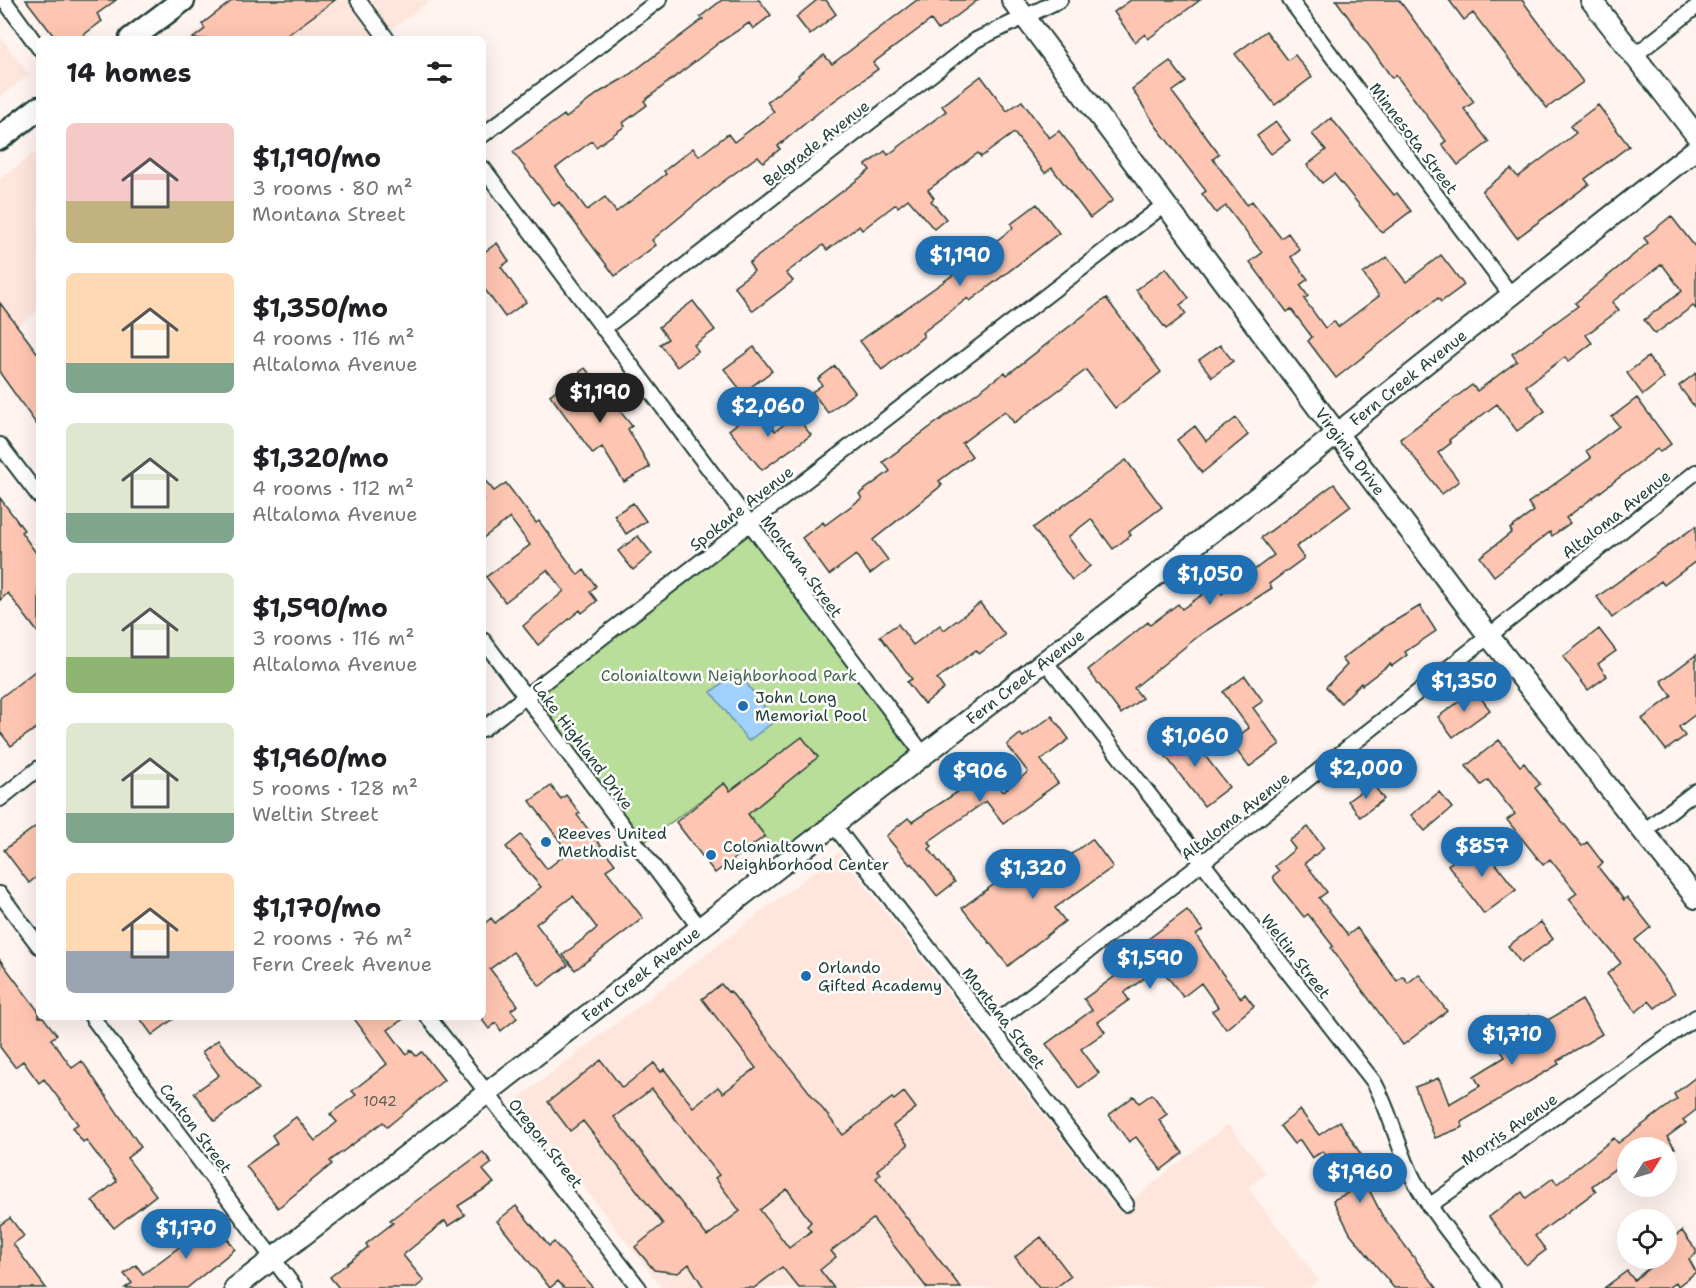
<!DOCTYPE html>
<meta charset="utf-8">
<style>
body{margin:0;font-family:"Shantell Sans",sans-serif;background:#f2f2f2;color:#202124;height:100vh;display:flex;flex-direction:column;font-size:22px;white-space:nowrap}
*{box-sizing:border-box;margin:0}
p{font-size:20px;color:#757577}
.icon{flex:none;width:33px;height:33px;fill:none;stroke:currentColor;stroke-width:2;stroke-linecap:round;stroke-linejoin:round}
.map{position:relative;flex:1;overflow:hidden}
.sheet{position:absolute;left:36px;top:36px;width:450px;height:984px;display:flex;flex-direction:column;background:#fff;border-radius:9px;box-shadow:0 6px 24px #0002}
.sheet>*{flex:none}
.needle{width:39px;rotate:53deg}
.fabs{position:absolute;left:1617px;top:1137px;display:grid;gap:12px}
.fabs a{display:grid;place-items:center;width:60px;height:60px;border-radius:50%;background:#fff;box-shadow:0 6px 24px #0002;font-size:30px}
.price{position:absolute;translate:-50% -51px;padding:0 14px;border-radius:21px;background:#1f6fb2;color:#fff;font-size:20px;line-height:39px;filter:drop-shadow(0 2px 3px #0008)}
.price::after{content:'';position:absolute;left:50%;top:36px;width:18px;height:14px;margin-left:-9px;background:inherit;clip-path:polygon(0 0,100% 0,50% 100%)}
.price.active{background:#222;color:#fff}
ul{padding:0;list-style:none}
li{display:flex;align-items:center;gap:18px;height:150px;padding:0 30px}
li span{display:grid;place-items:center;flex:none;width:168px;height:120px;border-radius:9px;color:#555}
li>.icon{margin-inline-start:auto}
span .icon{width:72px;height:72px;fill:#fffc;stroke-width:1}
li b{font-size:26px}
h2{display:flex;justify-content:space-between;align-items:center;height:72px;padding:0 30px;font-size:26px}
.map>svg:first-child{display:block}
</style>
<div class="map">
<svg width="1696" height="1288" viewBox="0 0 1696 1288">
<rect width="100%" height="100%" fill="#fff4f0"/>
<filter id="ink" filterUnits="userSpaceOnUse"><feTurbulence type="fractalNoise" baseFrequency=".0167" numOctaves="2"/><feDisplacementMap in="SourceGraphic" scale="12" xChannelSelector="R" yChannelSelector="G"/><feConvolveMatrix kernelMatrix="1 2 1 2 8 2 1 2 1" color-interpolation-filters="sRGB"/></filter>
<g filter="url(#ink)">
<!-- built -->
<path fill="#ffe6dd" d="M 239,0 L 431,0 L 379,39 L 187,39 Z
M 0,36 L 29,75 L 0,97 Z
M 39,150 L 39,310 L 0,339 L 0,179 Z
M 839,852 L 1118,1211 L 1228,1124 L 1266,1173 L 1248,1188 L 1319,1280 L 1309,1288 L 662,1288 L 516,1100 Z"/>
<!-- green -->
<path fill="#b9de99" stroke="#6c8e66" stroke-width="1.5" d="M 749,523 L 923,754 L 784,861 L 724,783 L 638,847 L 525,697 Z"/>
<!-- water -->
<path fill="#a0d0fc" stroke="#6c95ac" stroke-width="1.5" d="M 737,671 L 775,721 L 748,741 L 711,692 Z"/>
<!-- building -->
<path fill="#fec6b2" stroke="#1f3d34" stroke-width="1.5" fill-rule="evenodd" d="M 26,0 L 116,0 L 97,14 L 102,21 L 78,39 L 56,39 Z
M 233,0 L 335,0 L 282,39 L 192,39 L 205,29 L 202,24 Z
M 722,0 L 759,0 L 771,15 L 753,29 L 749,23 L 720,42 L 644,101 L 647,105 L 623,123 L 625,126 L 596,147 L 592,141 L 556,168 L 587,210 L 605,197 L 616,212 L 666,174 L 664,171 L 693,148 L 699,156 L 728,134 L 734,142 L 774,112 L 767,102 L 799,77 L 798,75 L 824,55 L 832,64 L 917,0 L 978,0 L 938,30 L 931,20 L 873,63 L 878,69 L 819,112 L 778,146 L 780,149 L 763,162 L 758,156 L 720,184 L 652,240 L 656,245 L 615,276 L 559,202 L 554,206 L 513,152 L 564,115 L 566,118 L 600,92 L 626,77 L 703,19 L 700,17 Z
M 817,0 L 826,0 L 836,14 L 810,35 L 796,17 Z
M 1131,0 L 1200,0 L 1148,39 L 1145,34 L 1135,42 L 1114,12 Z
M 1336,0 L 1399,0 L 1474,102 L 1464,109 L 1489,142 L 1458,165 L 1442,144 L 1446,141 L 1396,75 L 1392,78 Z
M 1449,0 L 1522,0 L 1583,82 L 1547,108 L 1473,13 L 1464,20 Z
M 1266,31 L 1288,60 L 1295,55 L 1312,77 L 1275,105 L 1235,54 Z
M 1170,61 L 1186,82 L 1172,92 L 1219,154 L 1213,159 L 1247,205 L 1252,201 L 1281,238 L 1288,233 L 1300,250 L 1291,257 L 1308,279 L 1300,285 L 1308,296 L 1304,299 L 1325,328 L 1334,321 L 1338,327 L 1379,296 L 1363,274 L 1387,257 L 1406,282 L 1441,255 L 1464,285 L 1441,302 L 1438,298 L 1336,378 L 1308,341 L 1312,337 L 1291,309 L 1287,312 L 1250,262 L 1262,253 L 1226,206 L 1216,213 L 1202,194 L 1206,191 L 1156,126 L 1132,89 Z
M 981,76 L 1007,111 L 1022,101 L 1049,138 L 1059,131 L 1113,200 L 1090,218 L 1052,168 L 1045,173 L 1014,133 L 981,157 L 978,153 L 928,190 L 934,198 L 931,201 L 946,219 L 934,229 L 908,199 L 898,207 L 896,204 L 862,230 L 859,226 L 827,250 L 823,245 L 786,273 L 793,281 L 753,311 L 734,286 L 754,271 L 749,263 L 870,170 L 866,165 L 885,151 L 888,155 L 946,111 L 942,106 Z
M 1598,105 L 1629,146 L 1585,179 L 1589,184 L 1517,238 L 1482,191 L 1511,169 L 1518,177 L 1576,133 L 1570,126 Z
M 1331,118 L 1394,195 L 1397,193 L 1411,211 L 1382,233 L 1334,174 L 1322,183 L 1307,165 L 1326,150 L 1312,134 Z
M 1276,122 L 1290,140 L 1271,154 L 1257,136 Z
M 1037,204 L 1059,233 L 970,301 L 968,298 L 922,333 L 924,336 L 882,370 L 860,341 L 981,255 L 980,253 L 1013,228 L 1011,224 Z
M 1671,216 L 1696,248 L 1696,309 L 1693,306 L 1655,334 L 1644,320 L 1682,291 L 1662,264 L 1612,302 L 1619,310 L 1586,335 L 1592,343 L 1568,362 L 1565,357 L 1526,386 L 1545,411 L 1517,431 L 1497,404 L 1449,440 L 1451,443 L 1438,453 L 1459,481 L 1442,494 L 1400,439 L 1472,385 L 1477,391 L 1517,361 L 1512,354 L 1578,306 L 1575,303 L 1648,243 L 1644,238 Z
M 497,243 L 509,261 L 501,267 L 526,302 L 505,317 L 483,287 L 483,253 Z
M 1166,268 L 1189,298 L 1180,305 L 1186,314 L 1166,329 L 1136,290 Z
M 1106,298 L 1161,372 L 1115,408 L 1086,370 L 1014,423 L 1005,411 L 962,443 L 972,456 L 939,481 L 942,485 L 873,540 L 888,560 L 870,574 L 856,555 L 829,575 L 802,538 L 823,522 L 825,525 L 862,498 L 859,494 L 890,471 L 883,462 L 1005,372 L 1007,375 Z
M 693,301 L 715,330 L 694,345 L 698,351 L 677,367 L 660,344 L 668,339 L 659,327 Z
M 0,303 L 39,355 L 39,428 L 0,373 Z
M 1220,345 L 1233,361 L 1212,377 L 1199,360 Z
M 754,347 L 772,371 L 743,393 L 724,369 Z
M 1648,357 L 1664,378 L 1643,395 L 1627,373 Z
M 835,366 L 855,392 L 828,413 L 812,392 L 822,385 L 818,379 Z
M 585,368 L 632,426 L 628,429 L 650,467 L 624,482 L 602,447 L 593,454 L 550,395 Z
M 1696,373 L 1696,409 L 1679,386 Z
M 1637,398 L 1671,444 L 1660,452 L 1657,449 L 1566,518 L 1570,523 L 1552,536 L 1550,532 L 1494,576 L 1480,557 L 1512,532 L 1510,529 L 1534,511 L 1528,503 L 1591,458 L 1586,451 L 1619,426 L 1612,417 Z
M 758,408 L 775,431 L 796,416 L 811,435 L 762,470 L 729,430 Z
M 1236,418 L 1248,435 L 1202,473 L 1177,440 L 1195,426 L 1206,441 Z
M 1126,460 L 1162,507 L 1129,532 L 1131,535 L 1113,549 L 1091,519 L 1068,537 L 1090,566 L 1072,580 L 1033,528 Z
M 483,478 L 494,491 L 506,483 L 536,523 L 539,521 L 578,575 L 584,570 L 596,586 L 590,592 L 597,601 L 582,613 L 580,610 L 538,645 L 523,626 L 564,591 L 547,570 L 505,602 L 486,577 L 530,545 L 510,518 L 483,538 Z
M 1334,484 L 1351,506 L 1296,547 L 1304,558 L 1269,584 L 1272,588 L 1201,634 L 1134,688 L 1142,698 L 1121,714 L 1088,670 L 1148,622 L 1150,625 L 1178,604 L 1182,609 L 1216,585 L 1222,594 L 1274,555 L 1261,538 Z
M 0,498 L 24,530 L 21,532 L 39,557 L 39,634 L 8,593 L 0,600 Z
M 633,503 L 646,521 L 626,534 L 614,515 Z
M 1696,526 L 1696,561 L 1664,585 L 1661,581 L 1612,618 L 1597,597 Z
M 638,536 L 652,554 L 633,570 L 618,551 Z
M 980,603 L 1005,635 L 979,654 L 976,650 L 937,679 L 944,689 L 924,704 L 907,682 L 912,679 L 880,636 L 898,624 L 913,645 L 940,625 L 944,630 Z
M 1420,606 L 1436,631 L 1405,652 L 1407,655 L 1392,666 L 1390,664 L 1362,685 L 1361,683 L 1341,703 L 1326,687 L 1347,665 L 1342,659 L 1386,626 Z
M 1599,629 L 1616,651 L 1598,664 L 1607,676 L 1588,690 L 1563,657 Z
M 1696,655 L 1696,714 L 1679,727 L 1685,736 L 1666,750 L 1642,719 L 1672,696 L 1661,681 Z
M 39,668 L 39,726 L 11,746 L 0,732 L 0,698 Z
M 1245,676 L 1263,701 L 1253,708 L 1280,744 L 1249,767 L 1230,742 L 1249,728 L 1223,692 Z
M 1475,690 L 1490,710 L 1453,737 L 1438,717 Z
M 1052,716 L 1069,739 L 1041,760 L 1058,783 L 1003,823 L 986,801 L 928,842 L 932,846 L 929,849 L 955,882 L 937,896 L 912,863 L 910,865 L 886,836 L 908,818 L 912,822 L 988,772 L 1003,792 L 1028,772 L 1007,745 L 1020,734 L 1023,737 Z
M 1186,731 L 1229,787 L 1204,806 L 1161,750 Z
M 802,737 L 818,757 L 748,814 L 765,836 L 715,873 L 676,822 L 724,783 L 730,791 Z
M 1499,740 L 1520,766 L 1524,763 L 1540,784 L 1535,788 L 1582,846 L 1587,842 L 1603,863 L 1598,867 L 1624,900 L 1627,897 L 1651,927 L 1635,940 L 1675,993 L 1655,1008 L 1649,1001 L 1636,1012 L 1607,974 L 1621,963 L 1569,899 L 1577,893 L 1550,859 L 1543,865 L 1507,820 L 1515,814 L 1488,780 L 1481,785 L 1466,766 Z
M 1372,783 L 1384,799 L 1360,817 L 1348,801 Z
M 551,786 L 561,799 L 566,795 L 580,813 L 577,815 L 615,864 L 606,870 L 643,918 L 575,970 L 563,955 L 597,928 L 573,896 L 536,924 L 568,965 L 540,986 L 513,952 L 490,969 L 518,1005 L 511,1010 L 517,1018 L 501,1031 L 496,1023 L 489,1029 L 483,1021 L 483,925 L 491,918 L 495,923 L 541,887 L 506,847 L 521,835 L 547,869 L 568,852 L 530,801 Z
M 1439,792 L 1452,808 L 1425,831 L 1411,815 Z
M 39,824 L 39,875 L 29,883 L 4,850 Z
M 1308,827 L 1324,848 L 1305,863 L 1327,892 L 1319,898 L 1348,935 L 1357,928 L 1397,981 L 1403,976 L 1408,983 L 1419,974 L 1447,1011 L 1403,1045 L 1331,948 L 1333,946 L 1308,914 L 1304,917 L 1275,881 L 1273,876 L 1279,871 L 1275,866 L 1295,849 L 1289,841 Z
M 1092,839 L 1113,867 L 1055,908 L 1065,921 L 1008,966 L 962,908 L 1023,863 L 1030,872 L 1055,853 L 1061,862 Z
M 1479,842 L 1516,890 L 1484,914 L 1448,865 Z
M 1187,910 L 1203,930 L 1196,935 L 1219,969 L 1241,998 L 1245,994 L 1254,1006 L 1226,1029 L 1212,1011 L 1218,1007 L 1201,983 L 1183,997 L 1160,967 L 1124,993 L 1129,1000 L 1098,1022 L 1105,1032 L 1081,1049 L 1099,1073 L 1079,1088 L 1046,1044 L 1092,1010 L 1084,999 L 1129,966 L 1123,958 Z
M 1541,922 L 1553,939 L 1521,963 L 1508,946 Z
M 0,960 L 39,1012 L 39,1017 L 43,1017 L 57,1035 L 51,1039 L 72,1068 L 82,1061 L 141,1147 L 127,1158 L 156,1195 L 114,1228 L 92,1201 L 117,1181 L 86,1140 L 83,1142 L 72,1128 L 78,1124 L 44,1079 L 39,1083 L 23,1061 L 15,1067 L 0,1047 Z
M 721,984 L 728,992 L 730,991 L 843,1135 L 892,1098 L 894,1100 L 904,1092 L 916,1108 L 893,1126 L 908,1145 L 877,1170 L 881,1174 L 876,1178 L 961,1288 L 927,1288 L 873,1219 L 831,1251 L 836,1257 L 820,1270 L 834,1288 L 799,1288 L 782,1267 L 754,1288 L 704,1288 L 689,1264 L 678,1273 L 654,1270 L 635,1247 L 663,1224 L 583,1121 L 570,1131 L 548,1102 L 601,1060 L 622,1088 L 654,1063 L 661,1072 L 664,1069 L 693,1107 L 718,1087 L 723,1093 L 756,1068 L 702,999 ZM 652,1089 L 719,1175 L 715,1178 L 740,1211 L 707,1236 L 614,1117 ZM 787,1189 L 811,1222 L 807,1226 L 811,1231 L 789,1248 L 760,1210 Z
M 1582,1000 L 1602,1034 L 1557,1061 L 1559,1064 L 1461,1122 L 1463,1127 L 1435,1138 L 1415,1087 L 1439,1078 L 1449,1104 L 1480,1086 L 1474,1076 L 1505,1057 L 1493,1038 L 1529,1015 L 1536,1027 Z
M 139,1017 L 176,1017 L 152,1035 Z
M 353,1017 L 406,1017 L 388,1030 L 406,1054 L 411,1050 L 416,1056 L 422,1052 L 444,1080 L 387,1127 L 383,1122 L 330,1161 L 332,1164 L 278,1208 L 246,1166 L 277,1143 L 272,1135 L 296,1117 L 315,1141 L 337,1122 L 330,1114 L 356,1095 L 352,1091 L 387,1064 Z
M 218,1040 L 258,1089 L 215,1121 L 194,1093 L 219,1075 L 202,1052 Z
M 1696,1077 L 1696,1110 L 1683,1120 L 1686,1123 L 1667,1137 L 1675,1148 L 1628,1148 L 1628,1159 L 1592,1186 L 1596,1191 L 1535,1236 L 1546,1250 L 1526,1265 L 1489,1217 L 1522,1192 L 1526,1198 L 1553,1178 L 1557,1184 L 1614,1138 L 1618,1143 L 1677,1099 L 1674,1094 Z
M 1152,1094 L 1167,1114 L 1159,1120 L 1183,1153 L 1161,1170 L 1136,1137 L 1129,1142 L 1109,1115 L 1134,1096 L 1139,1103 Z
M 1300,1110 L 1319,1135 L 1340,1121 L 1363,1158 L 1355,1162 L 1382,1215 L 1437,1288 L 1394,1288 L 1350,1233 L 1333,1200 L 1350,1192 L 1323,1151 L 1312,1158 L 1300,1140 L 1294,1144 L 1280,1126 Z
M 483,1152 L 492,1163 L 483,1170 L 494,1183 L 458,1206 L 465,1215 L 448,1226 L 445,1221 L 403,1255 L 424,1281 L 415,1288 L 339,1288 L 330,1277 L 368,1247 L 366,1244 L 393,1223 L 390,1220 Z
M 516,1206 L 549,1246 L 554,1242 L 593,1288 L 564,1288 L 558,1281 L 550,1288 L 497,1221 Z
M 209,1214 L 235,1249 L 187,1288 L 125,1288 L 132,1283 L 124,1274 L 136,1265 L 143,1274 L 194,1236 L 189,1229 Z
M 10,1218 L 24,1236 L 13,1244 L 46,1288 L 0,1288 L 0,1225 Z
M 1682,1231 L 1696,1250 L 1696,1254 L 1689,1259 L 1696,1272 L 1678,1286 L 1676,1282 L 1668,1288 L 1604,1288 L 1627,1271 L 1634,1280 L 1662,1258 L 1666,1258 L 1666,1243 Z
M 1041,1237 L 1071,1276 L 1055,1288 L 1039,1288 L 1015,1257 Z"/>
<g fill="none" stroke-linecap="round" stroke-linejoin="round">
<defs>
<path id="street" d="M 4,0 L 39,48
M 358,0 L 387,39
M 1290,0 L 1511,295
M 1634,56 L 1696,7
M 483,135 L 659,0
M 483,168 L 923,754
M 603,329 L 976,40 L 1060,0
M 0,445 L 39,496
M 483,640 L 699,927
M 1044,660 L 1374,1082 C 1391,1113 1398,1149 1414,1180 C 1435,1219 1466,1253 1493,1288
M 483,729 L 1164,205
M 0,799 L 39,768
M 833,824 L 1126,1204
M 1644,831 L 1696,791
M 0,894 L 39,946
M 92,1017 L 295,1288
M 428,1017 L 639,1288
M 990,1027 L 1202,863 L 1696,472
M 1429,1206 L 1696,1017"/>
<g id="secondary">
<path id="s1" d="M 1012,0 L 1488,635 L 1696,898"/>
<path d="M 1591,0 L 1696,135"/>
<path id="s2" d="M 235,1288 L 1266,490 L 1696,149"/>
</g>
<path id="primary" d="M 131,39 L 183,0
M 0,138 L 39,108"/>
</defs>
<!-- street casing -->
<use href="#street" stroke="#1f3d34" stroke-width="18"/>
<!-- secondary casing -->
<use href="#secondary" stroke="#1f3d34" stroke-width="24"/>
<!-- primary casing -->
<use href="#primary" stroke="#1f3d34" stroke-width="27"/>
<!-- street -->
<use href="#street" stroke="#fff" stroke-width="14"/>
<!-- secondary -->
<use href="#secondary" stroke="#fff" stroke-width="20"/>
<!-- primary -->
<use href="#primary" stroke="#fff" stroke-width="22"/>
</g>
</g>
<!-- markers -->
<g fill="#1f6fb2" stroke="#fff" stroke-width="2">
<circle cx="743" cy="706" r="6"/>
<circle cx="546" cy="842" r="6"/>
<circle cx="711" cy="855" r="6"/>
<circle cx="806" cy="976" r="6"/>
</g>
<g text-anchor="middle" stroke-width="5" stroke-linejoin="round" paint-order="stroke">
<!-- number labels -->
<g font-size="14" fill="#575f54">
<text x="380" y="1106">1042</text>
</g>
<!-- street labels -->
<g font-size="16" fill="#1f3d34" stroke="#fff">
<text transform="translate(1414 138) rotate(53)" y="6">Minnesota Street</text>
<text transform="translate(816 143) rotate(-38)" y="6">Belgrade Avenue</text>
<text dy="6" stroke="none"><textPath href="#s2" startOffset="1485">Fern Creek Avenue</textPath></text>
<text dy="6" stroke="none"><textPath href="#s1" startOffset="564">Virginia Drive</textPath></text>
<text transform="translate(741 508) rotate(-38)" y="6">Spokane Avenue</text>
<text transform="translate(1616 514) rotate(-38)" y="6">Altaloma Avenue</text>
<text transform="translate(802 566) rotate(53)" y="6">Montana Street</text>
<text dy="6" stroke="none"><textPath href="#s2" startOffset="999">Fern Creek Avenue</textPath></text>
<text transform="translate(583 745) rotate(53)" y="6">Lake Highland Drive</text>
<text transform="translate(1235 816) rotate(-38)" y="6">Altaloma Avenue</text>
<text transform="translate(1296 956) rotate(52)" y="6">Weltin Street</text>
<text dy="6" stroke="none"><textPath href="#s2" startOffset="513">Fern Creek Avenue</textPath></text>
<text transform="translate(1004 1018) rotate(52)" y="6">Montana Street</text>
<text transform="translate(196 1128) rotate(53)" y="6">Canton Street</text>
<text transform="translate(1509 1129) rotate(-35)" y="6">Morris Avenue</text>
<text transform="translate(546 1143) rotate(52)" y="6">Oregon Street</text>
</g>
<!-- park labels -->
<g font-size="16" fill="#46654d" stroke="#fff">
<text x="729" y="681">Colonialtown Neighborhood Park</text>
</g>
<!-- poi labels -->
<g font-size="16" fill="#1f3d34" stroke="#fff" text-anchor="start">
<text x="755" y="703">John Long<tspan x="755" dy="18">Memorial Pool</tspan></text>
<text x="558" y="839">Reeves United<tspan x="558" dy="18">Methodist</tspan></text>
<text x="723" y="852">Colonialtown<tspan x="723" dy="18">Neighborhood Center</tspan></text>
<text x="818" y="973">Orlando<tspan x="818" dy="18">Gifted Academy</tspan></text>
</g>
</g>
</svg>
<div class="fabs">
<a><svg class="needle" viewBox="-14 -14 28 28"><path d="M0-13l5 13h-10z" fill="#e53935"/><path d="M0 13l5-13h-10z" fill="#757577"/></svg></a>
<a><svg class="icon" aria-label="locate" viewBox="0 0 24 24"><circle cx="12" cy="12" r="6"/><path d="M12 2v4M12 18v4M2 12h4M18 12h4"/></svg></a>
</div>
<b class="price" style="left:960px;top:287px">$1,190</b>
<b class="price active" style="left:600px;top:424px">$1,190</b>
<b class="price" style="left:768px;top:438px">$2,060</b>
<b class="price" style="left:1210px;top:606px">$1,050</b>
<b class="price" style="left:1464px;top:713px">$1,350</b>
<b class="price" style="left:1195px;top:768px">$1,060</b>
<b class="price" style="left:1366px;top:800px">$2,000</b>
<b class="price" style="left:980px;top:803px">$906</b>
<b class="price" style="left:1482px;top:878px">$857</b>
<b class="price" style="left:1033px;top:900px">$1,320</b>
<b class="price" style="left:1150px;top:990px">$1,590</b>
<b class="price" style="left:1512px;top:1066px">$1,710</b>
<b class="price" style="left:1360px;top:1204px">$1,960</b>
<b class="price" style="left:186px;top:1260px">$1,170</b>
<section class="sheet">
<h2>14 homes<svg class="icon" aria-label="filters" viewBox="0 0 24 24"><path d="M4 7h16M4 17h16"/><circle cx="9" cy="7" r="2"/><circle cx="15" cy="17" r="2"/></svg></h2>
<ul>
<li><span style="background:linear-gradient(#f6c9c9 65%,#c2b280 0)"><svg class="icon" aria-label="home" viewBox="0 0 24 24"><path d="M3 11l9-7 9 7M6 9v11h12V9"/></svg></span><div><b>$1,190/mo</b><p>3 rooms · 80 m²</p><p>Montana Street</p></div></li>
<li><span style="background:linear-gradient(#ffd9b3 75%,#7fa58c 0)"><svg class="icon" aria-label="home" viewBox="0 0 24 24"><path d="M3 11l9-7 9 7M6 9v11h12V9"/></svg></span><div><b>$1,350/mo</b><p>4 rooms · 116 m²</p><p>Altaloma Avenue</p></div></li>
<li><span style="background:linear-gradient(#dfe7d0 75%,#7fa58c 0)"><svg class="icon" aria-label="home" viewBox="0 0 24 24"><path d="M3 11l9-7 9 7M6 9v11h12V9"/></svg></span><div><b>$1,320/mo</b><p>4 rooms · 112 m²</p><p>Altaloma Avenue</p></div></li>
<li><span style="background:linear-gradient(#dfe7d0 70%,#8fb573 0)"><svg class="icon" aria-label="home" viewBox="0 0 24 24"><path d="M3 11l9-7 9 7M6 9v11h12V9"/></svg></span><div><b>$1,590/mo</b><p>3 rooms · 116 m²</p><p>Altaloma Avenue</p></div></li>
<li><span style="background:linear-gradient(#dfe7d0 75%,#7fa58c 0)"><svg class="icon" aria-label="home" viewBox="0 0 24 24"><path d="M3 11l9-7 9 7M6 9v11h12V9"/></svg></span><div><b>$1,960/mo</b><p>5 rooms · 128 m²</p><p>Weltin Street</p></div></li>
<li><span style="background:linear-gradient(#ffd9b3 65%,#9aa5b1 0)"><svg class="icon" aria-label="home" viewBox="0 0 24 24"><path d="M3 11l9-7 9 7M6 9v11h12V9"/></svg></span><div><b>$1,170/mo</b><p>2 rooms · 76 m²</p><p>Fern Creek Avenue</p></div></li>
</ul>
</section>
</div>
